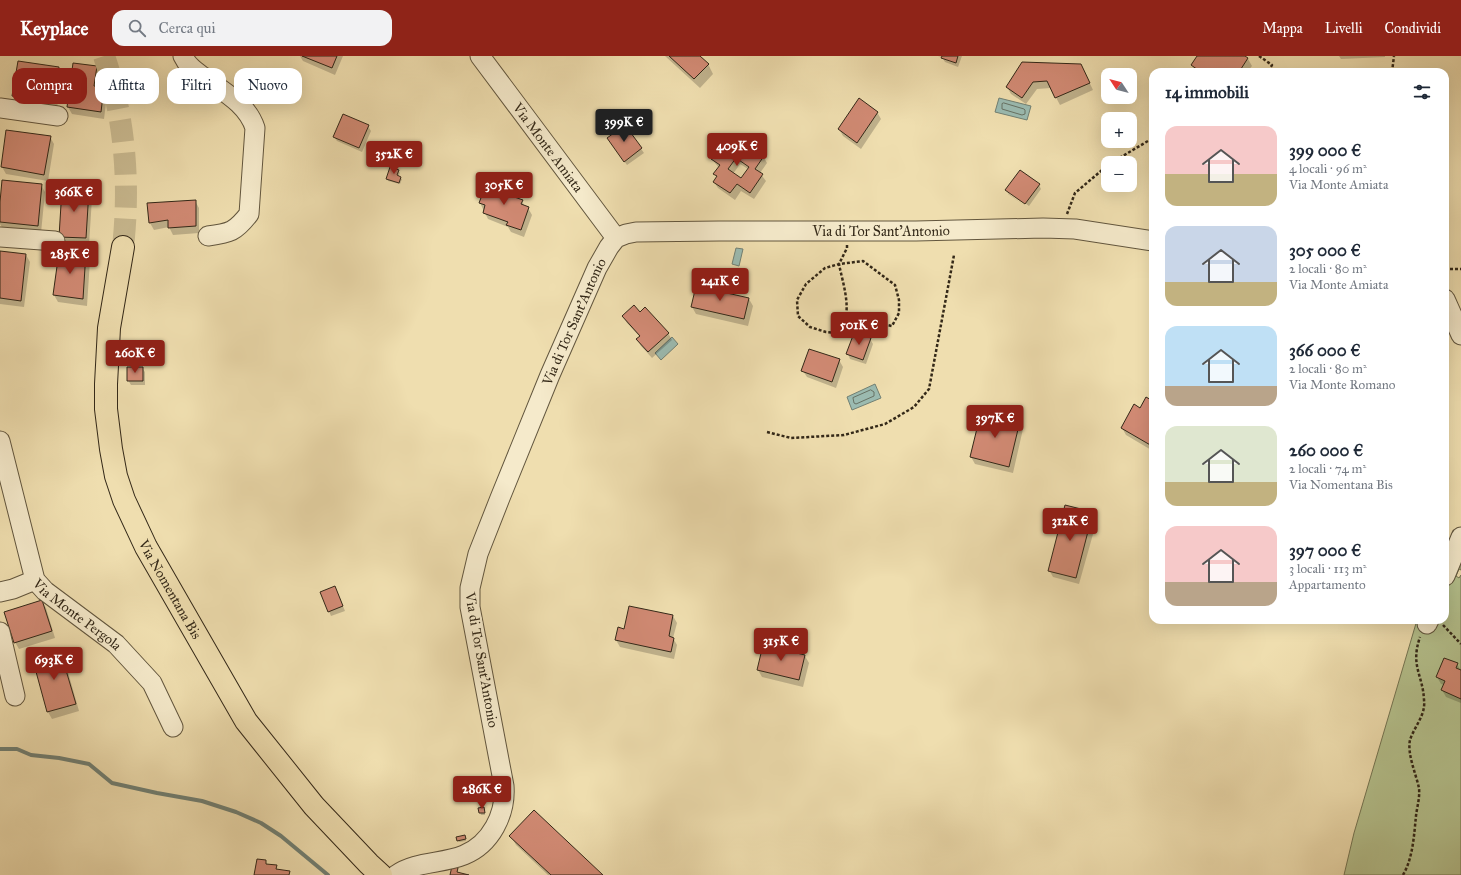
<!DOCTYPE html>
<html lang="it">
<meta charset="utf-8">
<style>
body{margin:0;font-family:"IM FELL Great Primer",serif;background:#f2f2f3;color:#1f2937;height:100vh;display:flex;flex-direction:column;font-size:15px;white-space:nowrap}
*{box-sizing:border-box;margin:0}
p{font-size:13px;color:#747a83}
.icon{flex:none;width:22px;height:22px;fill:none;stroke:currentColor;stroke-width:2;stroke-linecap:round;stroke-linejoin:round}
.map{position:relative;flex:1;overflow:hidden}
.side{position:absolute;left:1149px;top:12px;width:300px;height:556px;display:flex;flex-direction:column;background:#fff;border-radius:12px;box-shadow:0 4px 16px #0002}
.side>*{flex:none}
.top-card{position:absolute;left:12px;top:12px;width:380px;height:36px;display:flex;gap:8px}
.needle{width:26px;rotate:306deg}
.fabs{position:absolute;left:1101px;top:12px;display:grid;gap:8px}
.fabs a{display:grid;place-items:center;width:36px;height:36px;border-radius:8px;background:#fff;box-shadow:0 4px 16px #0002;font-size:20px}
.price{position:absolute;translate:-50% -34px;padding:0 9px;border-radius:4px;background:#8f2418;color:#fff;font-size:13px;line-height:26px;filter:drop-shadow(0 1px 2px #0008)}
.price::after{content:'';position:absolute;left:50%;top:24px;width:12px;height:9px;margin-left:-6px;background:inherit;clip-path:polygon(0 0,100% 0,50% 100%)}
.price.on{background:#222;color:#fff}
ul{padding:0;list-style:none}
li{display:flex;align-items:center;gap:12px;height:100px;padding:0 16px}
li span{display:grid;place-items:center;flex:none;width:112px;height:80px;border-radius:12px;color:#555}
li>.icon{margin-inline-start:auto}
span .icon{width:48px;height:48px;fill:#fffc;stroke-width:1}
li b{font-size:17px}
h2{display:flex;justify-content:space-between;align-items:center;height:48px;padding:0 16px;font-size:17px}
.pill{padding:0 14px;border-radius:12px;background:#fff;box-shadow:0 4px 16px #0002;font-size:14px;line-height:36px}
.pill.on{background:#8f2418;color:#fff}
header{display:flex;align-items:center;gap:24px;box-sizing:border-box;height:56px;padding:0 20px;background:#8f2418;color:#fff}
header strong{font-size:19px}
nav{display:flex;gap:22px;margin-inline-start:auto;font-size:14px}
.search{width:280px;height:36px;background:#f2f2f3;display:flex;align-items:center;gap:10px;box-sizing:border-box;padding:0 14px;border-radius:12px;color:#747a83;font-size:15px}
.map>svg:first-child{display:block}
</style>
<header>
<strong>Keyplace</strong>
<div class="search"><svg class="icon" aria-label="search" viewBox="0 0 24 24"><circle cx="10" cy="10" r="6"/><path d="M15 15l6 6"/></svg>Cerca qui</div>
<nav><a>Mappa</a><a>Livelli</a><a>Condividi</a></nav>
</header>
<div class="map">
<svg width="1461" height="819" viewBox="0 0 1461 819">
<rect width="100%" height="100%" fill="#efdeaf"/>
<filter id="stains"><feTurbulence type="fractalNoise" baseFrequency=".005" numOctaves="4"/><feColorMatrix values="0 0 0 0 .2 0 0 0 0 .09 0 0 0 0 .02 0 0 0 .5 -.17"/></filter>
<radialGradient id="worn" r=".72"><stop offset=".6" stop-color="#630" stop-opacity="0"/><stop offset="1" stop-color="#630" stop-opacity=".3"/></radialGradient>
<!-- green -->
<path fill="#b5c28e" stroke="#747553" d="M 1461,487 L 1461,514 L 1459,513 L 1456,520 L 1459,522 L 1461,519 L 1461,819 L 1344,819 L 1354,777 L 1417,564 L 1445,564 L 1445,525 Z"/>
<!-- water -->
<path fill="#9bbbb1" stroke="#718074" d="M 999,42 L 1031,50 L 1027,64 L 995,56 Z
M 736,192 L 743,193 L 739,210 L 732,208 Z
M 672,281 L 678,288 L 661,304 L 655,297 Z
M 875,328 L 881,342 L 852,354 L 847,341 Z"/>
<!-- shadow -->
<path fill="#0003" fill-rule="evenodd" d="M 300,0 L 343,0 L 335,19 L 303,5 Z
M 665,0 L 699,0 L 708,8 L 713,18 L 700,32 Z
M 938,0 L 962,0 L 958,11 L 945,6 L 942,1 Z
M 1198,0 L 1243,0 L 1248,3 L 1252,10 L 1247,16 L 1196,16 L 1192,9 Z
M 1339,0 L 1385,0 L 1385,1 L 1341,3 Z
M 1081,9 L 1093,34 L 1060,49 L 1051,32 L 1037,33 L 1026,48 L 1011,38 L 1007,31 Z
M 96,11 L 100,18 L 98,32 L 103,32 L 107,39 L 104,63 L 72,58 L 68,51 Z
M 58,12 L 62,19 L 57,52 L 17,46 L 13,40 Z
M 877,56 L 881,63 L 861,93 L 843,80 L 839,73 Z
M 368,70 L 371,75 L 362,96 L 337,85 L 334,81 Z
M 625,70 L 644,97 L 627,109 L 608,83 Z
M 7,75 L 50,81 L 54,88 L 48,125 L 6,118 L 2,111 Z
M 729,93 L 763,100 L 767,107 L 760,117 L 766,125 L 754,143 L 741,135 L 735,144 L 718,132 L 714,126 L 717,122 L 715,118 L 719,112 L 712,103 ZM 740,108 L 748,113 L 741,123 L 733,118 Z
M 398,115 L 400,117 L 398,121 L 402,123 L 400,128 L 388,125 L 387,123 Z
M 487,127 L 501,132 L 504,139 L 522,145 L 525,151 L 528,152 L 532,159 L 524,181 L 511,176 L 508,171 L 488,163 L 480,147 Z
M 41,129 L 45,136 L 41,177 L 3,173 L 0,168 L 0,155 Z
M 1039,129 L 1041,133 L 1029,150 L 1008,135 L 1008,138 L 1028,152 L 1009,138 L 1006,134 Z
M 88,135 L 92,142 L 89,189 L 64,188 L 60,181 Z
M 195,145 L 199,152 L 199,177 L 173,179 L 169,171 L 154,174 L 150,167 Z
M 0,196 L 26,199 L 30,206 L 24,251 L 0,248 Z
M 86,197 L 90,204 L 87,250 L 58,246 L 54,239 Z
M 749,243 L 753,250 L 748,270 L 696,258 L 692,251 Z
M 640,257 L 668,277 L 672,284 L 652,302 L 641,290 L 637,283 L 640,281 L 627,267 L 623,260 Z
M 870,283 L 873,288 L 866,308 L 850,303 L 848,298 Z
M 839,304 L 843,311 L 836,332 L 807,321 L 803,315 Z
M 142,312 L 145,316 L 145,329 L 131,329 L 128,324 Z
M 1147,342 L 1153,346 L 1153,395 L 1126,379 L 1122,372 L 1141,353 Z
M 982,357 L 1019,366 L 1023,373 L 1013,417 L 975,408 L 971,401 Z
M 1093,457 L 1097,464 L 1079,528 L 1053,521 L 1049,514 Z
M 335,531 L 345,555 L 331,560 L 321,537 Z
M 42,545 L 46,552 L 55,582 L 19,593 L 15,586 Z
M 673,560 L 677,567 L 673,582 L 677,589 L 674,603 L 620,591 L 616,584 L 624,574 Z
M 60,595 L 64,602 L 79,655 L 52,663 L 48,656 L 33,602 Z
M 805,600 L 809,607 L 803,631 L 762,621 L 758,614 Z
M 1457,608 L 1461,615 L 1461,647 L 1446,641 L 1442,634 L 1444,629 L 1441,628 L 1437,621 Z
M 484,752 L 485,759 L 481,759 L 479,753 Z
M 511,780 L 601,819 L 548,819 L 516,789 Z
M 465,782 L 466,785 L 459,786 L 458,784 Z"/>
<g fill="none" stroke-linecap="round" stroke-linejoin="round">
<!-- shore -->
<path stroke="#677264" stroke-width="1" d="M 1004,47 L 1024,53 L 1025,54 L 1025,58 L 1022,59 L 1002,53 L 1002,48 Z
M 871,334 L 874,336 L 874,340 L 856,348 L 854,347 L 853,342 Z"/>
<!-- stream -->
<path stroke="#718074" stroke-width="4" d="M 0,693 L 17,693 L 31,699 L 59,702 L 89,708 L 112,727 L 157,737 L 202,745 L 236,756 L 261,767 L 281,780 L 328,819"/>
</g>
<!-- building -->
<path fill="#d18a74" stroke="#332818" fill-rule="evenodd" d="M 302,0 L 337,0 L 332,12 Z
M 669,0 L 700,0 L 709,8 L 694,23 Z
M 942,0 L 958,0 L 956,7 L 941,2 Z
M 1197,0 L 1245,0 L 1248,2 L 1239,16 L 1201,16 L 1191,9 Z
M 18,5 L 59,11 L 54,46 L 12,40 Z
M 1022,6 L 1081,8 L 1090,27 L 1055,42 L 1047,25 L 1033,26 L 1022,42 L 1006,31 Z
M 73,7 L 97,10 L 94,30 L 104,31 L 101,56 L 67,51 Z
M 859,42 L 878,56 L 857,87 L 838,73 Z
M 343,58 L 369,69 L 359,92 L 333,81 Z
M 625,69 L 642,92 L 624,106 L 607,82 Z
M 6,74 L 51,80 L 44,119 L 1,111 Z
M 722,87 L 729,91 L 731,87 L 740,93 L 745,87 L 764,100 L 755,113 L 763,118 L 750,137 L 737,128 L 730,137 L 713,126 L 717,120 L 713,118 L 720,109 L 711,103 ZM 736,102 L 749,111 L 741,122 L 728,113 Z
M 390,111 L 399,114 L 397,119 L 401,121 L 399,127 L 386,123 Z
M 1020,114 L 1040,128 L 1025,148 L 1005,134 Z
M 2,124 L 42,128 L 38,170 L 0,166 L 0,146 Z
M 487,126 L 501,131 L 500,136 L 523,144 L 521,148 L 529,151 L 521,174 L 506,169 L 508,166 L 483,157 L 485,149 L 479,147 Z
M 62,132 L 89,134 L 86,182 L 59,181 Z
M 196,144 L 196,170 L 168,172 L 168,164 L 149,167 L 147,147 Z
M 0,195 L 26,198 L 21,245 L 0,242 Z
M 59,196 L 86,196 L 83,243 L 53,239 Z
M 696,230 L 749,242 L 744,263 L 691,251 Z
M 634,249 L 640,256 L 645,251 L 669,277 L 648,296 L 636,283 L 640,280 L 622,260 Z
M 854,277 L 871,282 L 863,304 L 846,298 Z
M 809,293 L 840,303 L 832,326 L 801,315 Z
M 127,311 L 143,311 L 143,325 L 127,325 Z
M 1146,341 L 1153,345 L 1152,390 L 1121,372 L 1134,348 L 1140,352 Z
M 981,356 L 1020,365 L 1009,411 L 970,401 Z
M 1065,449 L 1093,456 L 1076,522 L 1048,515 Z
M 335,530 L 343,550 L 328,556 L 320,536 Z
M 42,544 L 52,575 L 14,587 L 4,556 Z
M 629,550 L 673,559 L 669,580 L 674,582 L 671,596 L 615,584 L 618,571 L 624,573 Z
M 763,589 L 805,599 L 799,624 L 757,614 Z
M 60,594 L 76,648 L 47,656 L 32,601 Z
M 1444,602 L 1458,607 L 1456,612 L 1461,614 L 1461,643 L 1441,634 L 1445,625 L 1436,621 Z
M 484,751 L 485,757 L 479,757 L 478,752 Z
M 534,754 L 603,819 L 551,819 L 509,780 Z
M 465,779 L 466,783 L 457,785 L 456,781 Z
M 257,803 L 266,804 L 266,808 L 277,809 L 276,813 L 290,815 L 289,819 L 254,819 Z
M 452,810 L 458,812 L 457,816 L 469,819 L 450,819 Z"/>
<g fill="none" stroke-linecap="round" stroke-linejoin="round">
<!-- major-tunnel -->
<path stroke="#c9ba91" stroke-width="22" stroke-dasharray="22 11" stroke-linecap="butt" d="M 104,0 C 125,61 130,128 123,191"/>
<defs>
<g id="minor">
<path d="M 183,0 C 187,9 194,14 202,20 C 222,35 247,47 255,72 L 249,158 C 235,176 230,177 208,180"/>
<path id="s1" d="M 480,0 L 616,182"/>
<path d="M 0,52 L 58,60"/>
<path d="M 0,181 L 55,185"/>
<path d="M 1445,243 L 1461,279"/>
<path id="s2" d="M 0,385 L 35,524 L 45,535 L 116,588 L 152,627 L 173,671"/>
<path d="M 1445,520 L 1461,481"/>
<path d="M 0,536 L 13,533 L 35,524"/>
<path d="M 1427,568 L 1429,564"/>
<path d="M 0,576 L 15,640"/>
<path id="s3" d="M 396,819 C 416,805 442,808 464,799 C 491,788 506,758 504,730 L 470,551 L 470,532 L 478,498 L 500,442 L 550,319 L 597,212 L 609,191 L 616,182 L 626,178 L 636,176 L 719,175 L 916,175 L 1043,172 L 1075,173 L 1153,185"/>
</g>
<g id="major">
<path id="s4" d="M 123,191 L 109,272 L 106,328 L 106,353 L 111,393 L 116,420 L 124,444 L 146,491 L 246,665 L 314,750 L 369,808 L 381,819"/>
</g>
</defs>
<!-- minor casing -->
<use href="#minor" stroke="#62563e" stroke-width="21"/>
<!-- major casing -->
<use href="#major" stroke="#332818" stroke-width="24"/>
<!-- path -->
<path stroke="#332818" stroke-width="2.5" stroke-dasharray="3 2" stroke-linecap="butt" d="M 1259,0 L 1272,9 L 1268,16
M 1324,13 L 1328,16
M 1392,16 L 1394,0
M 1111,107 L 1153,82
M 1067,158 L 1075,137 L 1108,109
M 847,189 L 847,192 L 839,208 L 825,212 L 806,228 L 797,244 L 798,260 L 810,271 L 826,276 L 839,277 C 854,257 843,229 839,208 L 863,205 L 895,229 L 899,244 L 899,257 L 892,270 L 867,265
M 1445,213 L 1461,213
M 767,376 L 791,382 L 844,379 L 885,368 L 914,351 L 929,333 L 954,199
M 1443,569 L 1461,588
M 1403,819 C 1413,802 1414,779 1416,760 C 1417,751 1420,742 1419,732 C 1416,718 1407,698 1410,684 C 1414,671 1426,659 1424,644 C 1423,619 1410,610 1420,581"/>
<!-- minor -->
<use href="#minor" stroke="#f5eacb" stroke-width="19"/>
<!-- major -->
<use href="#major" stroke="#efdeaf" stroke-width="22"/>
</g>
<g text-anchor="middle" stroke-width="4" stroke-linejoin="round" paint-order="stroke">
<!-- street labels -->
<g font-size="14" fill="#332818" stroke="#f5eacb">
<text dy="5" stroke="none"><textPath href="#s1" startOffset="114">Via Monte Amiata</textPath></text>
<text dy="5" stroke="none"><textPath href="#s3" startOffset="1004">Via di Tor Sant'Antonio</textPath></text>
<text dy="5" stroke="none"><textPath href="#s3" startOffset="644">Via di Tor Sant'Antonio</textPath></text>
<text dy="5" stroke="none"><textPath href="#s4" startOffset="357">Via Nomentana Bis</textPath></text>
<text dy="5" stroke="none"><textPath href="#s2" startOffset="198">Via Monte Pergola</textPath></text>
<text transform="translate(482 604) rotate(80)" y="5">Via di Tor Sant'Antonio</text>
</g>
</g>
<rect width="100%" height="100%" filter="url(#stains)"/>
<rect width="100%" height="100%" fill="url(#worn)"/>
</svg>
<div class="fabs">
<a><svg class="needle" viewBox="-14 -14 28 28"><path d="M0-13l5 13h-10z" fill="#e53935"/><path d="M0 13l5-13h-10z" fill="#747a83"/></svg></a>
<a>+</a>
<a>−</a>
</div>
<b class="price on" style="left:624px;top:87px">399K €</b>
<b class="price" style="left:737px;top:111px">409K €</b>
<b class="price" style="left:394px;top:119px">352K €</b>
<b class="price" style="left:504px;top:150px">305K €</b>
<b class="price" style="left:74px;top:157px">366K €</b>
<b class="price" style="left:70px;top:219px">285K €</b>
<b class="price" style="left:720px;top:246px">241K €</b>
<b class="price" style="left:859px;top:290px">501K €</b>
<b class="price" style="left:135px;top:318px">260K €</b>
<b class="price" style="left:995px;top:383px">397K €</b>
<b class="price" style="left:1070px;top:486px">312K €</b>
<b class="price" style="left:781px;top:606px">315K €</b>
<b class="price" style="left:54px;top:625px">693K €</b>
<b class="price" style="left:482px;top:754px">286K €</b>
<div class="top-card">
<a class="pill on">Compra</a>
<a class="pill">Affitta</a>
<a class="pill">Filtri</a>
<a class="pill">Nuovo</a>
</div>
<section class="side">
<h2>14 immobili<svg class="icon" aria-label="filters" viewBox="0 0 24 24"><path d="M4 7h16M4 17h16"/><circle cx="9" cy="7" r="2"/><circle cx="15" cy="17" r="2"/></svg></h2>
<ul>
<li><span style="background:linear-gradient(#f6c9c9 60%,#c2b280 0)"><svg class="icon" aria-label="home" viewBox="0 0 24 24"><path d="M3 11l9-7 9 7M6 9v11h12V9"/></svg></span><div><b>399 000 €</b><p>4 locali · 96 m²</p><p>Via Monte Amiata</p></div></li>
<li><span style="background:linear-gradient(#c9d6e8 70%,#c2b280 0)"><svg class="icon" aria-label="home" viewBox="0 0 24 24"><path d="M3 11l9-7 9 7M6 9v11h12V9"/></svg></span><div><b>305 000 €</b><p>2 locali · 80 m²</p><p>Via Monte Amiata</p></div></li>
<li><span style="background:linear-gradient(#bfe0f5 75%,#b9a48a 0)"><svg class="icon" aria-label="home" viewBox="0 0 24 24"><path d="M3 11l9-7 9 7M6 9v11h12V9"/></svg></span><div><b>366 000 €</b><p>2 locali · 80 m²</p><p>Via Monte Romano</p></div></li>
<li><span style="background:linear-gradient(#dfe7d0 70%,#c2b280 0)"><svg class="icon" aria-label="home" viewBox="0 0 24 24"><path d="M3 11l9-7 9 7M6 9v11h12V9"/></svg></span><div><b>260 000 €</b><p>2 locali · 74 m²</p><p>Via Nomentana Bis</p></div></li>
<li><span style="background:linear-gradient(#f6c9c9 70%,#b9a48a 0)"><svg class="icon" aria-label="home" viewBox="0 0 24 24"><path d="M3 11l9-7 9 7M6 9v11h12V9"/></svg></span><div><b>397 000 €</b><p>3 locali · 113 m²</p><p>Appartamento</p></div></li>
</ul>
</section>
</div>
